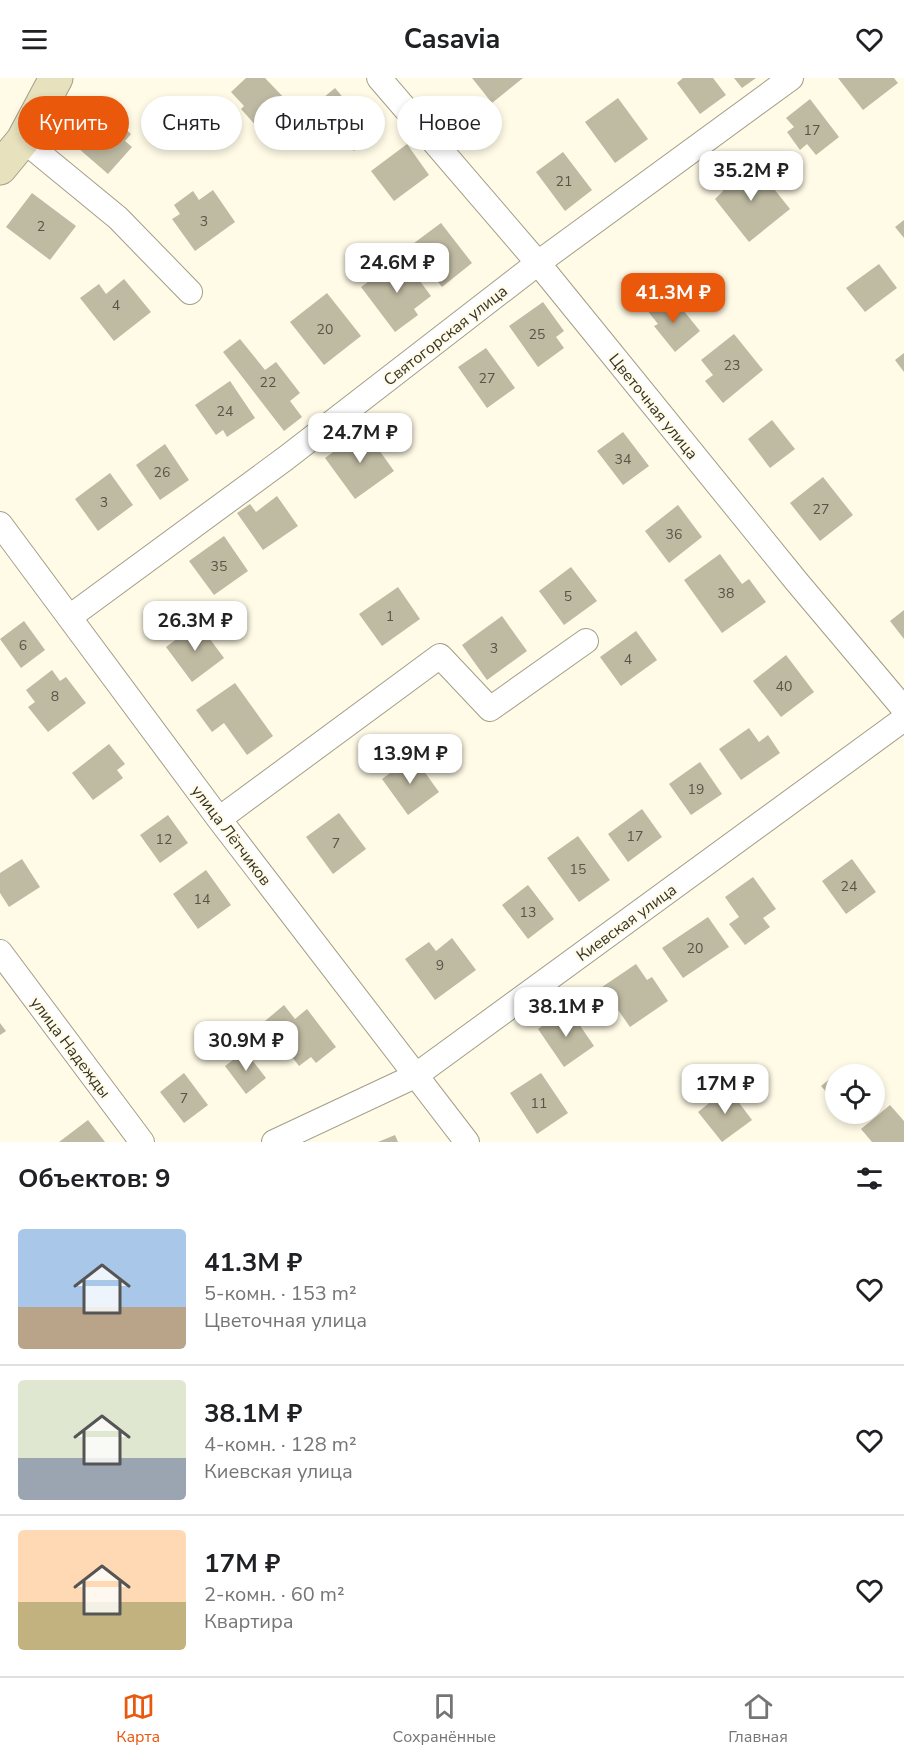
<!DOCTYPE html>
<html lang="ru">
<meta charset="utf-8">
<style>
body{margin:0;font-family:"Nunito Sans",sans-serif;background:#f2f2f2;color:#202124;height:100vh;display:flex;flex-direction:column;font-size:22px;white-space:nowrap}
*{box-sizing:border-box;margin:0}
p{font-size:20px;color:#757577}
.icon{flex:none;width:33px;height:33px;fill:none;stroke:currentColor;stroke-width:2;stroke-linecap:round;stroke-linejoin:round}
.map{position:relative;height:1064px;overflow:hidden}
.side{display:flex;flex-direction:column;background:#fff;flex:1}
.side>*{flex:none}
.guide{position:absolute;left:18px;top:18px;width:600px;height:54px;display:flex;gap:12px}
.buttons{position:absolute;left:825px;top:986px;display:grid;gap:12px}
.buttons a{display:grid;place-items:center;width:60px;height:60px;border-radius:50%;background:#fff;box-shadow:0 3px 9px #0003;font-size:30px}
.price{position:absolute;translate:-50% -51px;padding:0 14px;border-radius:12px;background:#fff;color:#222;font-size:20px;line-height:39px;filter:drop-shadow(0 2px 3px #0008)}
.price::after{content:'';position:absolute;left:50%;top:36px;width:18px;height:14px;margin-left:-9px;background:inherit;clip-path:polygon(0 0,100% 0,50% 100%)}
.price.current{background:#ea580c;color:#fff}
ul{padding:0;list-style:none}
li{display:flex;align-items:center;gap:18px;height:150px;padding:0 18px}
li+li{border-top:2px solid #e0e0e0}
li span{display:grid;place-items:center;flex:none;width:168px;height:120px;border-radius:6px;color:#555}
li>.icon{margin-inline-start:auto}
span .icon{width:72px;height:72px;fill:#fffc;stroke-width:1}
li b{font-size:26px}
h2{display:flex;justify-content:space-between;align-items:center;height:72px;padding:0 18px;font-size:26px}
.pill{padding:0 21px;border-radius:27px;background:#fff;box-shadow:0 3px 9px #0003;font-size:21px;line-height:54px}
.pill.current{background:#ea580c;color:#fff}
header{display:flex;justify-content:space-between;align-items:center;height:78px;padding:0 18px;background:#fff;font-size:27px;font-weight:700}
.dock{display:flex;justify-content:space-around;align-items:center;height:84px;border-top:2px solid #e0e0e0;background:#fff;font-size:16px;color:#757577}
.dock a{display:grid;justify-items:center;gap:3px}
.dock .current{color:#ea580c}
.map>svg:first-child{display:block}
</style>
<header><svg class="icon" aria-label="menu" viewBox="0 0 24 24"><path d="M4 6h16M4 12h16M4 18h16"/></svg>Casavia<svg class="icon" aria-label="heart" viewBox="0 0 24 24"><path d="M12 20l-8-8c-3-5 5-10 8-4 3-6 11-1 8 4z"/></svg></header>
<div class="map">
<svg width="904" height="1064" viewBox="0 0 904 1064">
<rect width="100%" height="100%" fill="#fffbe7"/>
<!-- building -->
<path fill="#bfbaa2" d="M 246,0 L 265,0 L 287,23 L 258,50 L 241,31 L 244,28 L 231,14 Z
M 472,0 L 523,0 L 492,25 Z
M 683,0 L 713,0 L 726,17 L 700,36 L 677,5 Z
M 734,0 L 756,0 L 742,10 Z
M 838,0 L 894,0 L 898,5 L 863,32 Z
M 335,10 L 346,23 L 351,18 L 379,52 L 354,73 L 339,54 L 324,67 L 300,39 Z
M 618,20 L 648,61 L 615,85 L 585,44 Z
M 810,21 L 839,59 L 816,77 L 807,66 L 800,72 L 787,54 L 794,49 L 786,40 Z
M 109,36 L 131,56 L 125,63 L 132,69 L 108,96 L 78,70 Z
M 407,66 L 429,97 L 394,123 L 371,93 Z
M 563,74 L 592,112 L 565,133 L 536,94 Z
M 742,87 L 747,93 L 755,87 L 790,131 L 749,164 L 715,121 L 723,113 L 718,107 Z
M 213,112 L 235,144 L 195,173 L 172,141 L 180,136 L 174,127 L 193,113 L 199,122 Z
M 32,115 L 76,148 L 50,182 L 6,149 Z
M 904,142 L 904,160 L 895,149 Z
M 441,145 L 472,185 L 442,209 L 410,168 Z
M 402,179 L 431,218 L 414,231 L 418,237 L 395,254 L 361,209 Z
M 879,186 L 897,210 L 865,234 L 846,210 Z
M 124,201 L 151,234 L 114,263 L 80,220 L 99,206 L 106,216 Z
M 327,215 L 361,258 L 324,287 L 290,244 Z
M 664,218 L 675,231 L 679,227 L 700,253 L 675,274 L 654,248 L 658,246 L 647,232 Z
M 543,224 L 564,253 L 556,259 L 564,270 L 538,289 L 509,248 Z
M 734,256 L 763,292 L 723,325 L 705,303 L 713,297 L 701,282 Z
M 240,261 L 265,292 L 276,284 L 300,315 L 290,323 L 302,339 L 284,353 L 223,274 Z
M 486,270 L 515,310 L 487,330 L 458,289 Z
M 904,275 L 904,294 L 895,282 Z
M 230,303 L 255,340 L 227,359 L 223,352 L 216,357 L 195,327 Z
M 772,342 L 795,371 L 770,390 L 748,361 Z
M 364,351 L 394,393 L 355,421 L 325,380 Z
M 623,354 L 649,388 L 623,407 L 597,373 Z
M 165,366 L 189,402 L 160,422 L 136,387 Z
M 110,395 L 133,427 L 98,453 L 75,421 Z
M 823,399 L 853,437 L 820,463 L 790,425 Z
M 277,418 L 298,448 L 263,472 L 237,435 L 250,426 L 256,434 Z
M 678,427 L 702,459 L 669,485 L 645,453 Z
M 224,458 L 248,493 L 214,517 L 189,483 Z
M 720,476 L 742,506 L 749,501 L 766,524 L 722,555 L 684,502 Z
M 571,489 L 597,523 L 564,547 L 539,513 Z
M 398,509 L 420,541 L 382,568 L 359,536 Z
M 904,532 L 904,561 L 890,543 Z
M 502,538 L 527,573 L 487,602 L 462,567 Z
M 24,543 L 45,572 L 21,590 L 0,561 Z
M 198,545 L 224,580 L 192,604 L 166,569 Z
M 636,553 L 657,582 L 621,608 L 600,579 Z
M 786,577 L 814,614 L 781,639 L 753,603 Z
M 52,592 L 60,603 L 66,599 L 86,625 L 48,654 L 28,629 L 35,624 L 26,612 Z
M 235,605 L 273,658 L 247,677 L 224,645 L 212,654 L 196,632 Z
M 749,650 L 759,664 L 768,657 L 780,675 L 741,702 L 719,671 Z
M 109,666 L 125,686 L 117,692 L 123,700 L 93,722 L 72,695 Z
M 413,678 L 439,714 L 408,737 L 382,701 Z
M 700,684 L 722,716 L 691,737 L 669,706 Z
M 642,731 L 662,759 L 628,784 L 608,756 Z
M 339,735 L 366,771 L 333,796 L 306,759 Z
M 168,737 L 188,765 L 160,785 L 140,757 Z
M 578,758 L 610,802 L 579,824 L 547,780 Z
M 22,781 L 40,809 L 9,829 L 0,815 L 0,795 Z
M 852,781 L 876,814 L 846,836 L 822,803 Z
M 206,792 L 231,827 L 198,851 L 173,816 Z
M 753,799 L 776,831 L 763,840 L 770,849 L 745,867 L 729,846 L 739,839 L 725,819 Z
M 528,807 L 554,841 L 528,861 L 502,827 Z
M 708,839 L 729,869 L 683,900 L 662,870 Z
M 452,860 L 476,892 L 435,922 L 405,881 L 429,864 L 436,873 Z
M 636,886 L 647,902 L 652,899 L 668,923 L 630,949 L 602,909 Z
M 284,927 L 295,941 L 307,931 L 336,969 L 316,985 L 311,979 L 299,988 L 265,943 Z
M 568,930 L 594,968 L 564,989 L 538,951 Z
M 0,945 L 6,953 L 0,957 Z
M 245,973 L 266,1000 L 246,1016 L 225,988 Z
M 861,989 L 867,996 L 853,996 Z
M 843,990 L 848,996 L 836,996 Z
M 184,995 L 208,1027 L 184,1045 L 160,1014 Z
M 541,995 L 568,1035 L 537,1056 L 510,1015 Z
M 836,996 L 836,1025 L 821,1008 Z
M 874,1006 L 883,1016 L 874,1023 Z
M 728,1010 L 752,1042 L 722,1064 L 698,1034 Z
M 890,1027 L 904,1043 L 904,1064 L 872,1064 L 861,1051 Z
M 844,1035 L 860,1035 L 850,1043 Z
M 88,1042 L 105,1064 L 59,1064 Z
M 395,1057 L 398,1064 L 378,1064 Z"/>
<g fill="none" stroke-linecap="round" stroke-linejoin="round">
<defs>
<path id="street" d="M 379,0 L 538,185 L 797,504 L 904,631
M 23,62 L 118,140 L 190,214
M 0,446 L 219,741 L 467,1064
M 71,538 L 286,380 L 538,185 L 791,0
M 219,741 L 440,578 L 490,631 L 586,563
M 0,874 L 142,1064
M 274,1064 L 415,998 L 904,641"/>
<path id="secondary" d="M 0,90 L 23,62 L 56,0"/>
</defs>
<!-- street casing -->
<use href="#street" stroke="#a39e87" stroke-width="26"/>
<!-- secondary casing -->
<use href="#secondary" stroke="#a39e87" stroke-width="35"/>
<!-- street -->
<use href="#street" stroke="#fff" stroke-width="24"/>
<!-- secondary -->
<use href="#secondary" stroke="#e8e1bd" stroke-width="33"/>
</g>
<g text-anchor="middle" stroke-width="4.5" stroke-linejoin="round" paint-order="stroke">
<!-- number labels -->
<g font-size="14" fill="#585547">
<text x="812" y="57">17</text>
<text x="564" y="108">21</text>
<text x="204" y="148">3</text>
<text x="41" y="153">2</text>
<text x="116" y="232">4</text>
<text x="325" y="256">20</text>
<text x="537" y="261">25</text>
<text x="732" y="292">23</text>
<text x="487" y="305">27</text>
<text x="268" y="309">22</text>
<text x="225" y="338">24</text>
<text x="623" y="386">34</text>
<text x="162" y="399">26</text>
<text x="104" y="429">3</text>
<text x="821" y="436">27</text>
<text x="674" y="461">36</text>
<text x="219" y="493">35</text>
<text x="726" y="520">38</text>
<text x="568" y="523">5</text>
<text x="390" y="543">1</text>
<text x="23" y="572">6</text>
<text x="494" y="575">3</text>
<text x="628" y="586">4</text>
<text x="784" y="613">40</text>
<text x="55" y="623">8</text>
<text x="696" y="716">19</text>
<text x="635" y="763">17</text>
<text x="164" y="766">12</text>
<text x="336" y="770">7</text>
<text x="578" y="796">15</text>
<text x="849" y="813">24</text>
<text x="202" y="826">14</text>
<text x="528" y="839">13</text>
<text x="695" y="875">20</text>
<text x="440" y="892">9</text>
<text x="184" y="1025">7</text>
<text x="539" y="1030">11</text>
</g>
<!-- street labels -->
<g font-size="16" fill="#353329" stroke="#fffbe7">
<text transform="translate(445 257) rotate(-38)" y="6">Святогорская улица</text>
<text transform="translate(654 328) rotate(51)" y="6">Цветочная улица</text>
<text transform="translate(232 757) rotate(53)" y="6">улица Лётчиков</text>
<text transform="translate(626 844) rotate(-36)" y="6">Киевская улица</text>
<text transform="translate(71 969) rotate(53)" y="6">улица Надежды</text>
</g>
</g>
</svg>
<div class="buttons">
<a><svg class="icon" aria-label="locate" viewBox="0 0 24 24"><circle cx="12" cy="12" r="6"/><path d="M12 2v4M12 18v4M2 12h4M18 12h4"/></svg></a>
</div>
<b class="price" style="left:751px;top:124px">35.2M ₽</b>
<b class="price" style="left:397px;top:216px">24.6M ₽</b>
<b class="price current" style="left:673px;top:246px">41.3M ₽</b>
<b class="price" style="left:360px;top:386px">24.7M ₽</b>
<b class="price" style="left:195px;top:574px">26.3M ₽</b>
<b class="price" style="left:410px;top:707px">13.9M ₽</b>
<b class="price" style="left:566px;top:960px">38.1M ₽</b>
<b class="price" style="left:246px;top:994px">30.9M ₽</b>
<b class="price" style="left:725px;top:1037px">17M ₽</b>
<div class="guide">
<a class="pill current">Купить</a>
<a class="pill">Снять</a>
<a class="pill">Фильтры</a>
<a class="pill">Новое</a>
</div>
</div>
<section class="side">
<h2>Объектов: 9<svg class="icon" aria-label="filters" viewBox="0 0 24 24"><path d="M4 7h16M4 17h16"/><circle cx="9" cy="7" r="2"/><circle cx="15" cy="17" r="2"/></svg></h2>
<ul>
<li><span style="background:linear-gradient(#a9c7e8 65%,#b9a48a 0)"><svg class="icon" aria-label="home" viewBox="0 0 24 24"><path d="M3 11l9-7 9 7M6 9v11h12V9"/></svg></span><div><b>41.3M ₽</b><p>5-комн. · 153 m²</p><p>Цветочная улица</p></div><svg class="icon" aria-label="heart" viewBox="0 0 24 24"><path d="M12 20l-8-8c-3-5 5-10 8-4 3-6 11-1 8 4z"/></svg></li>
<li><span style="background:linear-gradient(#dfe7d0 65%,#9aa5b1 0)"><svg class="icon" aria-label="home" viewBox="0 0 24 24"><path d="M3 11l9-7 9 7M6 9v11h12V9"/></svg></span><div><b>38.1M ₽</b><p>4-комн. · 128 m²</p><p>Киевская улица</p></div><svg class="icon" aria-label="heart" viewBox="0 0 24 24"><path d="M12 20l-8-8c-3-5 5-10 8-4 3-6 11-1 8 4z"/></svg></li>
<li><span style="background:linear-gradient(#ffd9b3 60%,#c2b280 0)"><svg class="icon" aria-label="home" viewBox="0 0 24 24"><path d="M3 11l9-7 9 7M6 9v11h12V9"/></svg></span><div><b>17M ₽</b><p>2-комн. · 60 m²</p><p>Квартира</p></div><svg class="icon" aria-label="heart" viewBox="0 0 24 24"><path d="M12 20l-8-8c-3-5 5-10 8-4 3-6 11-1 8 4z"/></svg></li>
</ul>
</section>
<nav class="dock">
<a class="current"><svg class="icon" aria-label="map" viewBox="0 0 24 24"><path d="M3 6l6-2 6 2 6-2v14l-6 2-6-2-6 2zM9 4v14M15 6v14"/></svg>Карта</a>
<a><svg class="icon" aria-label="saved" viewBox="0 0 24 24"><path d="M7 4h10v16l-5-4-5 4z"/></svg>Сохранённые</a>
<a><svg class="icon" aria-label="home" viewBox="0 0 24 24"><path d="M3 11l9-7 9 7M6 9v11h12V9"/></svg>Главная</a>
</nav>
